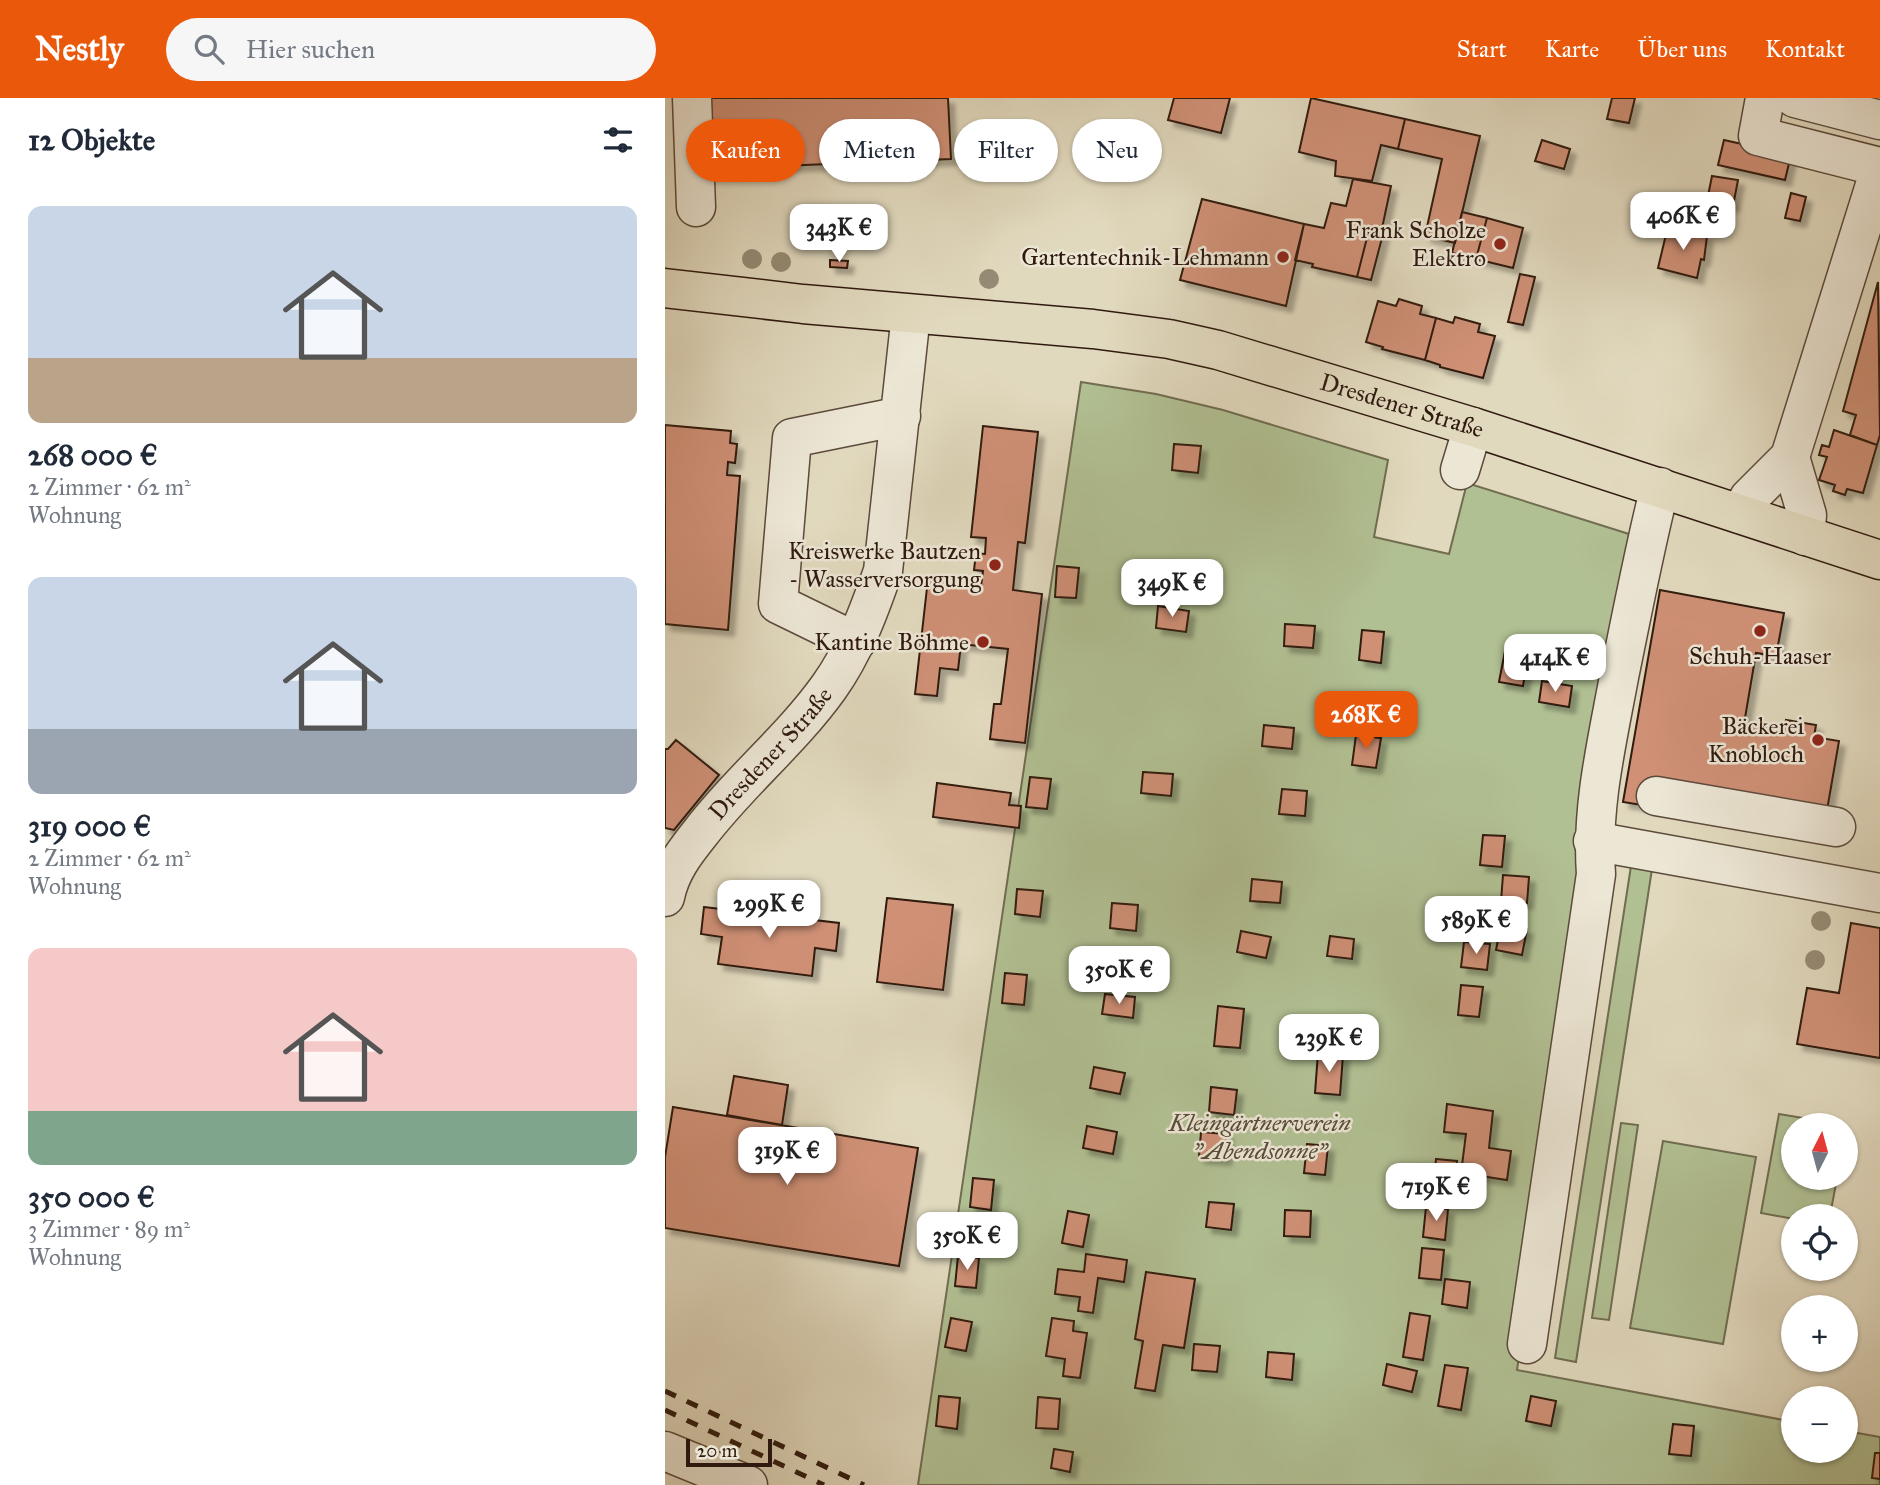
<!DOCTYPE html>
<html lang="de">
<meta charset="utf-8">
<style>
body{margin:0;font-family:"IM FELL Great Primer",serif;background:#f6f6f7;color:#1f2937;height:100vh;display:flex;flex-direction:column;font-size:26px;white-space:nowrap}
*{box-sizing:border-box;margin:0}
p{font-size:23px;color:#747a83}
.icon{flex:none;width:38px;height:38px;fill:none;stroke:currentColor;stroke-width:2;stroke-linecap:round;stroke-linejoin:round}
.map{position:relative;flex:1;overflow:hidden}
.side{display:flex;flex-direction:column;background:#fff;width:665px}
.side>*{flex:none}
.banner{position:absolute;left:21px;top:21px;width:665px;height:63px;display:flex;gap:14px}
.needle{width:46px;rotate:6deg}
.tools{position:absolute;left:1116px;top:1015px;display:grid;gap:14px}
.tools a{display:grid;place-items:center;width:77px;height:77px;border-radius:50%;background:#fff;box-shadow:0 2px 5px #0004;font-size:35px}
.scale{position:absolute;left:21px;bottom:18px;width:86px;box-sizing:border-box;padding-left:7px;border:4px solid #301a0f;border-top:0;font-size:19px;line-height:24px;white-space:nowrap;color:#301a0f;-webkit-text-stroke:5px #ece6d5;paint-order:stroke}
.price{position:absolute;translate:-50% -60px;padding:0 16px;border-radius:14px;background:#fff;color:#222;font-size:23px;line-height:46px;filter:drop-shadow(0 2px 4px #0008)}
.price::after{content:'';position:absolute;left:50%;top:42px;width:21px;height:16px;margin-left:-10px;background:inherit;clip-path:polygon(0 0,100% 0,50% 100%)}
.price.on{background:#ea580c;color:#fff}
ul{padding:0;list-style:none}
li{display:grid;align-content:center;gap:14px;height:371px;padding:0 28px}
li span{display:grid;place-items:center;height:217px;border-radius:14px;color:#555}
li>.icon{margin-inline-start:auto}
span .icon{width:126px;height:126px;fill:#fffc;stroke-width:1}
li b{font-size:30px}
h2{display:flex;justify-content:space-between;align-items:center;height:84px;padding:0 28px;font-size:30px}
.chip{padding:0 24px;border-radius:32px;background:#fff;box-shadow:0 2px 5px #0004;font-size:24px;line-height:63px}
.chip.on{background:#ea580c;color:#fff}
header{display:flex;align-items:center;gap:42px;box-sizing:border-box;height:98px;padding:0 35px;background:#ea580c;color:#fff}
header strong{font-size:33px}
nav{display:flex;gap:38px;margin-inline-start:auto;font-size:24px}
.search{width:490px;height:63px;background:#f6f6f7;display:flex;align-items:center;gap:18px;box-sizing:border-box;padding:0 24px;border-radius:38px;color:#747a83;font-size:26px}
main{display:flex;flex:1;min-height:0}
.map>svg:first-child{display:block}
</style>
<header>
<strong>Nestly</strong>
<div class="search"><svg class="icon" aria-label="search" viewBox="0 0 24 24"><circle cx="10" cy="10" r="6"/><path d="M15 15l6 6"/></svg>Hier suchen</div>
<nav><a>Start</a><a>Karte</a><a>Über uns</a><a>Kontakt</a></nav>
</header>
<main>
<section class="side">
<h2>12 Objekte<svg class="icon" aria-label="filters" viewBox="0 0 24 24"><path d="M4 7h16M4 17h16"/><circle cx="9" cy="7" r="2"/><circle cx="15" cy="17" r="2"/></svg></h2>
<ul>
<li><span style="background:linear-gradient(#c9d6e8 70%,#b9a48a 0)"><svg class="icon" aria-label="home" viewBox="0 0 24 24"><path d="M3 11l9-7 9 7M6 9v11h12V9"/></svg></span><div><b>268 000 €</b><p>2 Zimmer · 62 m²</p><p>Wohnung</p></div></li>
<li><span style="background:linear-gradient(#c9d6e8 70%,#9aa5b1 0)"><svg class="icon" aria-label="home" viewBox="0 0 24 24"><path d="M3 11l9-7 9 7M6 9v11h12V9"/></svg></span><div><b>319 000 €</b><p>2 Zimmer · 62 m²</p><p>Wohnung</p></div></li>
<li><span style="background:linear-gradient(#f6c9c9 75%,#7fa58c 0)"><svg class="icon" aria-label="home" viewBox="0 0 24 24"><path d="M3 11l9-7 9 7M6 9v11h12V9"/></svg></span><div><b>350 000 €</b><p>3 Zimmer · 89 m²</p><p>Wohnung</p></div></li>
</ul>
</section>
<div class="map">
<svg width="1215" height="1387" viewBox="0 0 1215 1387">
<defs>
<filter id="shadow"><feDropShadow dx="6" dy="6" stdDeviation="2" flood-color="#0004"/></filter>
</defs>
<rect width="100%" height="100%" fill="#e1d9be"/>
<filter id="stains"><feTurbulence type="fractalNoise" baseFrequency=".00286" numOctaves="4"/><feColorMatrix values="0 0 0 0 .2 0 0 0 0 .09 0 0 0 0 .02 0 0 0 .5 -.17"/></filter>
<radialGradient id="worn" r=".72"><stop offset=".6" stop-color="#630" stop-opacity="0"/><stop offset="1" stop-color="#630" stop-opacity=".3"/></radialGradient>
<!-- green -->
<path fill="#b1c093" stroke="#706d51" stroke-width="2" d="M 416,284 L 491,296 L 558,312 L 723,362 L 709,439 L 784,456 L 802,385 L 964,436 L 915,761 L 923,785 L 852,1272 L 1129,1324 L 1129,1353 L 1181,1353 L 1181,1333 L 1215,1339 L 1215,1387 L 253,1387 Z
M 966,768 L 987,771 L 911,1264 L 890,1260 Z
M 1114,1016 L 1180,1027 L 1129,1027 L 1129,1080 L 1172,1080 L 1165,1118 L 1129,1118 L 1129,1121 L 1096,1115 Z
M 956,1025 L 973,1027 L 944,1222 L 927,1220 Z
M 998,1043 L 1091,1059 L 1058,1246 L 965,1230 Z"/>
<!-- building -->
<path fill="#cf9076" stroke="#301a0f" stroke-width="2" filter="url(#shadow)" d="M 37,0 L 283,0 L 286,61 L 40,71 Z
M 509,0 L 565,0 L 556,35 L 503,22 Z
M 646,0 L 740,21 L 733,51 L 716,47 L 707,83 L 670,78 L 671,63 L 634,54 Z
M 947,0 L 970,0 L 964,25 L 942,21 Z
M 740,21 L 815,38 L 790,145 L 760,138 L 777,61 L 733,51 Z
M 877,42 L 905,51 L 899,71 L 870,63 Z
M 1059,42 L 1126,57 L 1120,82 L 1053,67 Z
M 1047,78 L 1073,82 L 1068,108 L 1042,103 Z
M 688,81 L 726,88 L 716,135 L 704,132 L 692,179 L 647,169 L 648,166 L 630,162 L 639,126 L 659,130 L 666,105 L 681,108 Z
M 1126,95 L 1141,99 L 1135,123 L 1120,120 Z
M 537,101 L 639,126 L 621,208 L 515,182 Z
M 797,114 L 822,120 L 811,161 L 787,155 Z
M 822,120 L 858,130 L 848,170 L 811,161 Z
M 1003,128 L 1042,138 L 1039,162 L 1036,161 L 1032,180 L 993,170 Z
M 704,132 L 718,136 L 706,182 L 692,179 Z
M 165,162 L 183,163 L 182,170 L 165,169 Z
M 855,176 L 870,179 L 858,227 L 843,224 Z
M 1213,184 L 1215,337 L 1212,347 L 1185,337 L 1191,317 L 1178,313 Z
M 734,201 L 757,208 L 755,216 L 771,220 L 760,262 L 717,251 L 718,249 L 701,244 L 713,203 L 731,208 Z
M 790,219 L 815,226 L 813,234 L 830,238 L 818,280 L 775,269 L 775,267 L 760,262 L 771,220 L 788,225 Z
M 0,327 L 66,333 L 65,345 L 72,346 L 70,365 L 63,364 L 62,377 L 75,378 L 63,532 L 0,526 Z
M 318,328 L 373,334 L 360,445 L 353,444 L 348,492 L 377,496 L 360,645 L 325,641 L 329,606 L 336,606 L 343,551 L 296,546 L 293,572 L 275,570 L 272,598 L 250,596 L 263,481 L 316,488 L 318,473 L 309,472 L 311,455 L 320,456 L 321,440 L 306,439 Z
M 1169,332 L 1212,347 L 1198,395 L 1182,391 L 1180,397 L 1168,393 L 1170,387 L 1154,382 L 1162,359 L 1154,357 L 1157,347 L 1164,349 Z
M 509,346 L 536,348 L 533,375 L 507,372 Z
M 392,468 L 414,470 L 411,500 L 390,499 Z
M 995,492 L 1119,515 L 1111,558 L 1091,555 L 1079,626 L 1119,633 L 1121,622 L 1151,627 L 1149,639 L 1174,643 L 1161,718 L 989,709 L 958,704 Z
M 493,508 L 524,513 L 521,534 L 491,530 Z
M 620,526 L 650,528 L 648,550 L 619,548 Z
M 697,532 L 719,534 L 716,565 L 694,562 Z
M 841,548 L 864,552 L 858,588 L 834,584 Z
M 877,583 L 907,588 L 904,609 L 874,604 Z
M 599,627 L 629,630 L 627,651 L 597,648 Z
M 691,637 L 716,640 L 711,670 L 687,667 Z
M 11,642 L 54,677 L 9,732 L 0,730 L 0,651 L 3,651 Z
M 478,674 L 508,676 L 506,698 L 476,695 Z
M 365,679 L 386,681 L 382,711 L 361,709 Z
M 272,685 L 346,695 L 344,707 L 356,708 L 354,730 L 268,719 Z
M 617,691 L 642,693 L 640,718 L 614,716 Z
M 818,737 L 840,738 L 837,769 L 815,767 Z
M 838,777 L 864,779 L 862,805 L 836,803 Z
M 587,781 L 617,784 L 615,805 L 585,803 Z
M 352,791 L 378,793 L 375,819 L 350,816 Z
M 222,800 L 288,807 L 278,892 L 212,884 Z
M 447,805 L 473,807 L 471,833 L 445,830 Z
M 39,809 L 174,825 L 171,853 L 150,850 L 147,878 L 53,866 L 57,839 L 36,836 Z
M 1186,825 L 1215,830 L 1215,960 L 1132,946 L 1142,890 L 1174,895 Z
M 836,826 L 862,831 L 857,857 L 831,852 Z
M 576,833 L 606,839 L 601,860 L 572,854 Z
M 665,838 L 689,841 L 687,861 L 662,858 Z
M 799,844 L 825,846 L 822,872 L 796,869 Z
M 340,875 L 362,877 L 359,907 L 337,905 Z
M 796,887 L 818,889 L 814,919 L 793,917 Z
M 440,896 L 470,899 L 468,920 L 437,916 Z
M 553,908 L 579,911 L 575,950 L 549,948 Z
M 653,955 L 678,957 L 675,997 L 650,995 Z
M 429,969 L 460,975 L 455,996 L 425,990 Z
M 69,978 L 123,987 L 117,1027 L 62,1017 Z
M 546,989 L 572,992 L 569,1017 L 544,1014 Z
M 782,1006 L 828,1013 L 824,1050 L 846,1053 L 842,1082 L 796,1075 L 801,1036 L 779,1034 Z
M 8,1009 L 253,1050 L 234,1168 L 0,1130 L 0,1059 Z
M 422,1028 L 452,1034 L 448,1056 L 418,1050 Z
M 536,1034 L 562,1036 L 560,1061 L 534,1059 Z
M 642,1046 L 663,1048 L 660,1077 L 639,1075 Z
M 771,1061 L 792,1063 L 789,1093 L 768,1091 Z
M 308,1080 L 329,1082 L 326,1112 L 305,1109 Z
M 544,1104 L 569,1106 L 566,1132 L 541,1129 Z
M 761,1109 L 783,1111 L 780,1142 L 758,1139 Z
M 620,1112 L 646,1113 L 645,1139 L 619,1138 Z
M 403,1113 L 424,1117 L 418,1149 L 397,1145 Z
M 757,1150 L 779,1152 L 776,1182 L 754,1180 Z
M 421,1156 L 462,1162 L 459,1184 L 433,1180 L 428,1215 L 413,1213 L 415,1199 L 390,1196 L 393,1171 L 419,1174 Z
M 293,1158 L 314,1160 L 311,1190 L 290,1188 Z
M 481,1174 L 530,1181 L 519,1250 L 498,1247 L 490,1293 L 470,1290 L 478,1243 L 470,1241 Z
M 780,1181 L 805,1184 L 802,1210 L 777,1206 Z
M 745,1215 L 765,1218 L 758,1262 L 738,1259 Z
M 286,1220 L 307,1224 L 301,1253 L 280,1249 Z
M 387,1220 L 409,1223 L 408,1233 L 422,1235 L 415,1280 L 398,1278 L 400,1261 L 381,1258 Z
M 529,1246 L 555,1248 L 552,1274 L 527,1272 Z
M 603,1254 L 629,1256 L 627,1282 L 601,1279 Z
M 722,1266 L 752,1273 L 747,1294 L 718,1287 Z
M 780,1267 L 803,1270 L 796,1312 L 773,1308 Z
M 274,1298 L 295,1300 L 292,1331 L 271,1328 Z
M 866,1298 L 891,1303 L 886,1328 L 861,1323 Z
M 373,1299 L 395,1301 L 393,1331 L 371,1330 Z
M 1008,1326 L 1029,1328 L 1026,1358 L 1004,1356 Z
M 389,1351 L 408,1354 L 405,1374 L 386,1370 Z
M 1210,1355 L 1215,1355 L 1215,1381 L 1207,1380 Z"/>
<g fill="none" stroke-linecap="round" stroke-linejoin="round">
<defs>
<g id="minor">
<path d="M 27,0 L 31,109"/>
<path d="M 1100,0 L 1093,38 L 1215,69"/>
<path d="M 1130,0 L 1215,22"/>
<path d="M 1125,359 L 1142,417 L 1140,438"/>
<path d="M 795,372 L 808,329"/>
<path d="M 1075,416 L 1084,400 L 1125,359 L 1215,71"/>
<path d="M 191,544 L 113,506 L 127,340 L 236,318"/>
<path d="M 991,698 L 1171,729"/>
<path d="M 928,743 L 1215,795"/>
<path id="s1" d="M 0,799 C 5,773 20,754 36,734 C 75,683 126,642 164,589 C 189,554 204,513 218,473 L 246,216"/>
<path d="M 862,1246 L 931,776 C 926,710 942,644 954,579 C 967,516 979,452 995,389"/>
<path d="M 0,1353 L 83,1387"/>
</g>
<g id="major">
<path id="s2" d="M 0,190 L 138,206 L 428,231 L 504,241 L 553,252 L 808,329 L 1215,462"/>
</g>
</defs>
<!-- minor casing -->
<use href="#minor" stroke="#5c4a3b" stroke-width="41"/>
<!-- major casing -->
<use href="#major" stroke="#301a0f" stroke-width="41"/>
<!-- minor -->
<use href="#minor" stroke="#ece6d5" stroke-width="38"/>
<!-- major -->
<use href="#major" stroke="#e1d9be" stroke-width="38"/>
<!-- rail -->
<path stroke="#301a0f" stroke-width="5" stroke-dasharray="12 12" stroke-linecap="butt" d="M 0,1293 L 199,1387
M 0,1312 L 159,1387"/>
</g>
<!-- trees -->
<g fill="#958b74">
<circle cx="87" cy="161" r="10"/>
<circle cx="116" cy="164" r="10"/>
<circle cx="324" cy="181" r="10"/>
<circle cx="1156" cy="823" r="10"/>
<circle cx="1150" cy="862" r="10"/>
</g>
<!-- markers -->
<g fill="#8f2418" stroke="#ece6d5" stroke-width="2.5">
<circle cx="835" cy="146" r="7"/>
<circle cx="618" cy="159" r="7"/>
<circle cx="330" cy="467" r="7"/>
<circle cx="1095" cy="533" r="7"/>
<circle cx="318" cy="544" r="7"/>
<circle cx="1153" cy="642" r="7"/>
</g>
<g text-anchor="middle" stroke-width="5" stroke-linejoin="round" paint-order="stroke">
<!-- poi labels -->
<g font-size="24" fill="#301a0f" stroke="#ece6d5" text-anchor="end">
<text x="821" y="140">Frank Scholze<tspan x="821" dy="28">Elektro</tspan></text>
<text x="604" y="167">Gartentechnik-Lehmann</text>
<text x="316" y="461">Kreiswerke Bautzen<tspan x="316" dy="28">- Wasserversorgung</tspan></text>
<text x="304" y="552">Kantine Böhme</text>
<text x="1095" y="566" text-anchor="middle">Schuh-Haaser</text>
<text x="1139" y="636">Bäckerei<tspan x="1139" dy="28">Knobloch</tspan></text>
</g>
<!-- street labels -->
<g font-size="24" fill="#301a0f" stroke="#ece6d5">
<text dy="8" stroke="none"><textPath href="#s2" startOffset="749">Dresdener Straße</textPath></text>
<text dy="8" stroke="none"><textPath href="#s1" startOffset="180">Dresdener Straße</textPath></text>
</g>
<!-- park labels -->
<g font-size="24" font-style="italic" fill="#574c37" stroke="#ece6d5">
<text x="595" y="1033">Kleingärtnerverein<tspan x="595" dy="28">"Abendsonne"</tspan></text>
</g>
</g>
<rect width="100%" height="100%" filter="url(#stains)"/>
<rect width="100%" height="100%" fill="url(#worn)"/>
</svg>
<div class="tools">
<a><svg class="needle" viewBox="-14 -14 28 28"><path d="M0-13l5 13h-10z" fill="#e53935"/><path d="M0 13l5-13h-10z" fill="#747a83"/></svg></a>
<a><svg class="icon" aria-label="locate" viewBox="0 0 24 24"><circle cx="12" cy="12" r="6"/><path d="M12 2v4M12 18v4M2 12h4M18 12h4"/></svg></a>
<a>+</a>
<a>−</a>
</div>
<div class="scale">20 m</div>
<b class="price" style="left:1018px;top:154px">406K €</b>
<b class="price" style="left:174px;top:166px">343K €</b>
<b class="price" style="left:507px;top:521px">349K €</b>
<b class="price" style="left:890px;top:596px">414K €</b>
<b class="price on" style="left:701px;top:653px">268K €</b>
<b class="price" style="left:104px;top:842px">299K €</b>
<b class="price" style="left:811px;top:858px">589K €</b>
<b class="price" style="left:454px;top:908px">350K €</b>
<b class="price" style="left:664px;top:976px">239K €</b>
<b class="price" style="left:122px;top:1089px">319K €</b>
<b class="price" style="left:771px;top:1125px">719K €</b>
<b class="price" style="left:302px;top:1174px">350K €</b>
<div class="banner">
<a class="chip on">Kaufen</a>
<a class="chip">Mieten</a>
<a class="chip">Filter</a>
<a class="chip">Neu</a>
</div>
</div>
</main>
